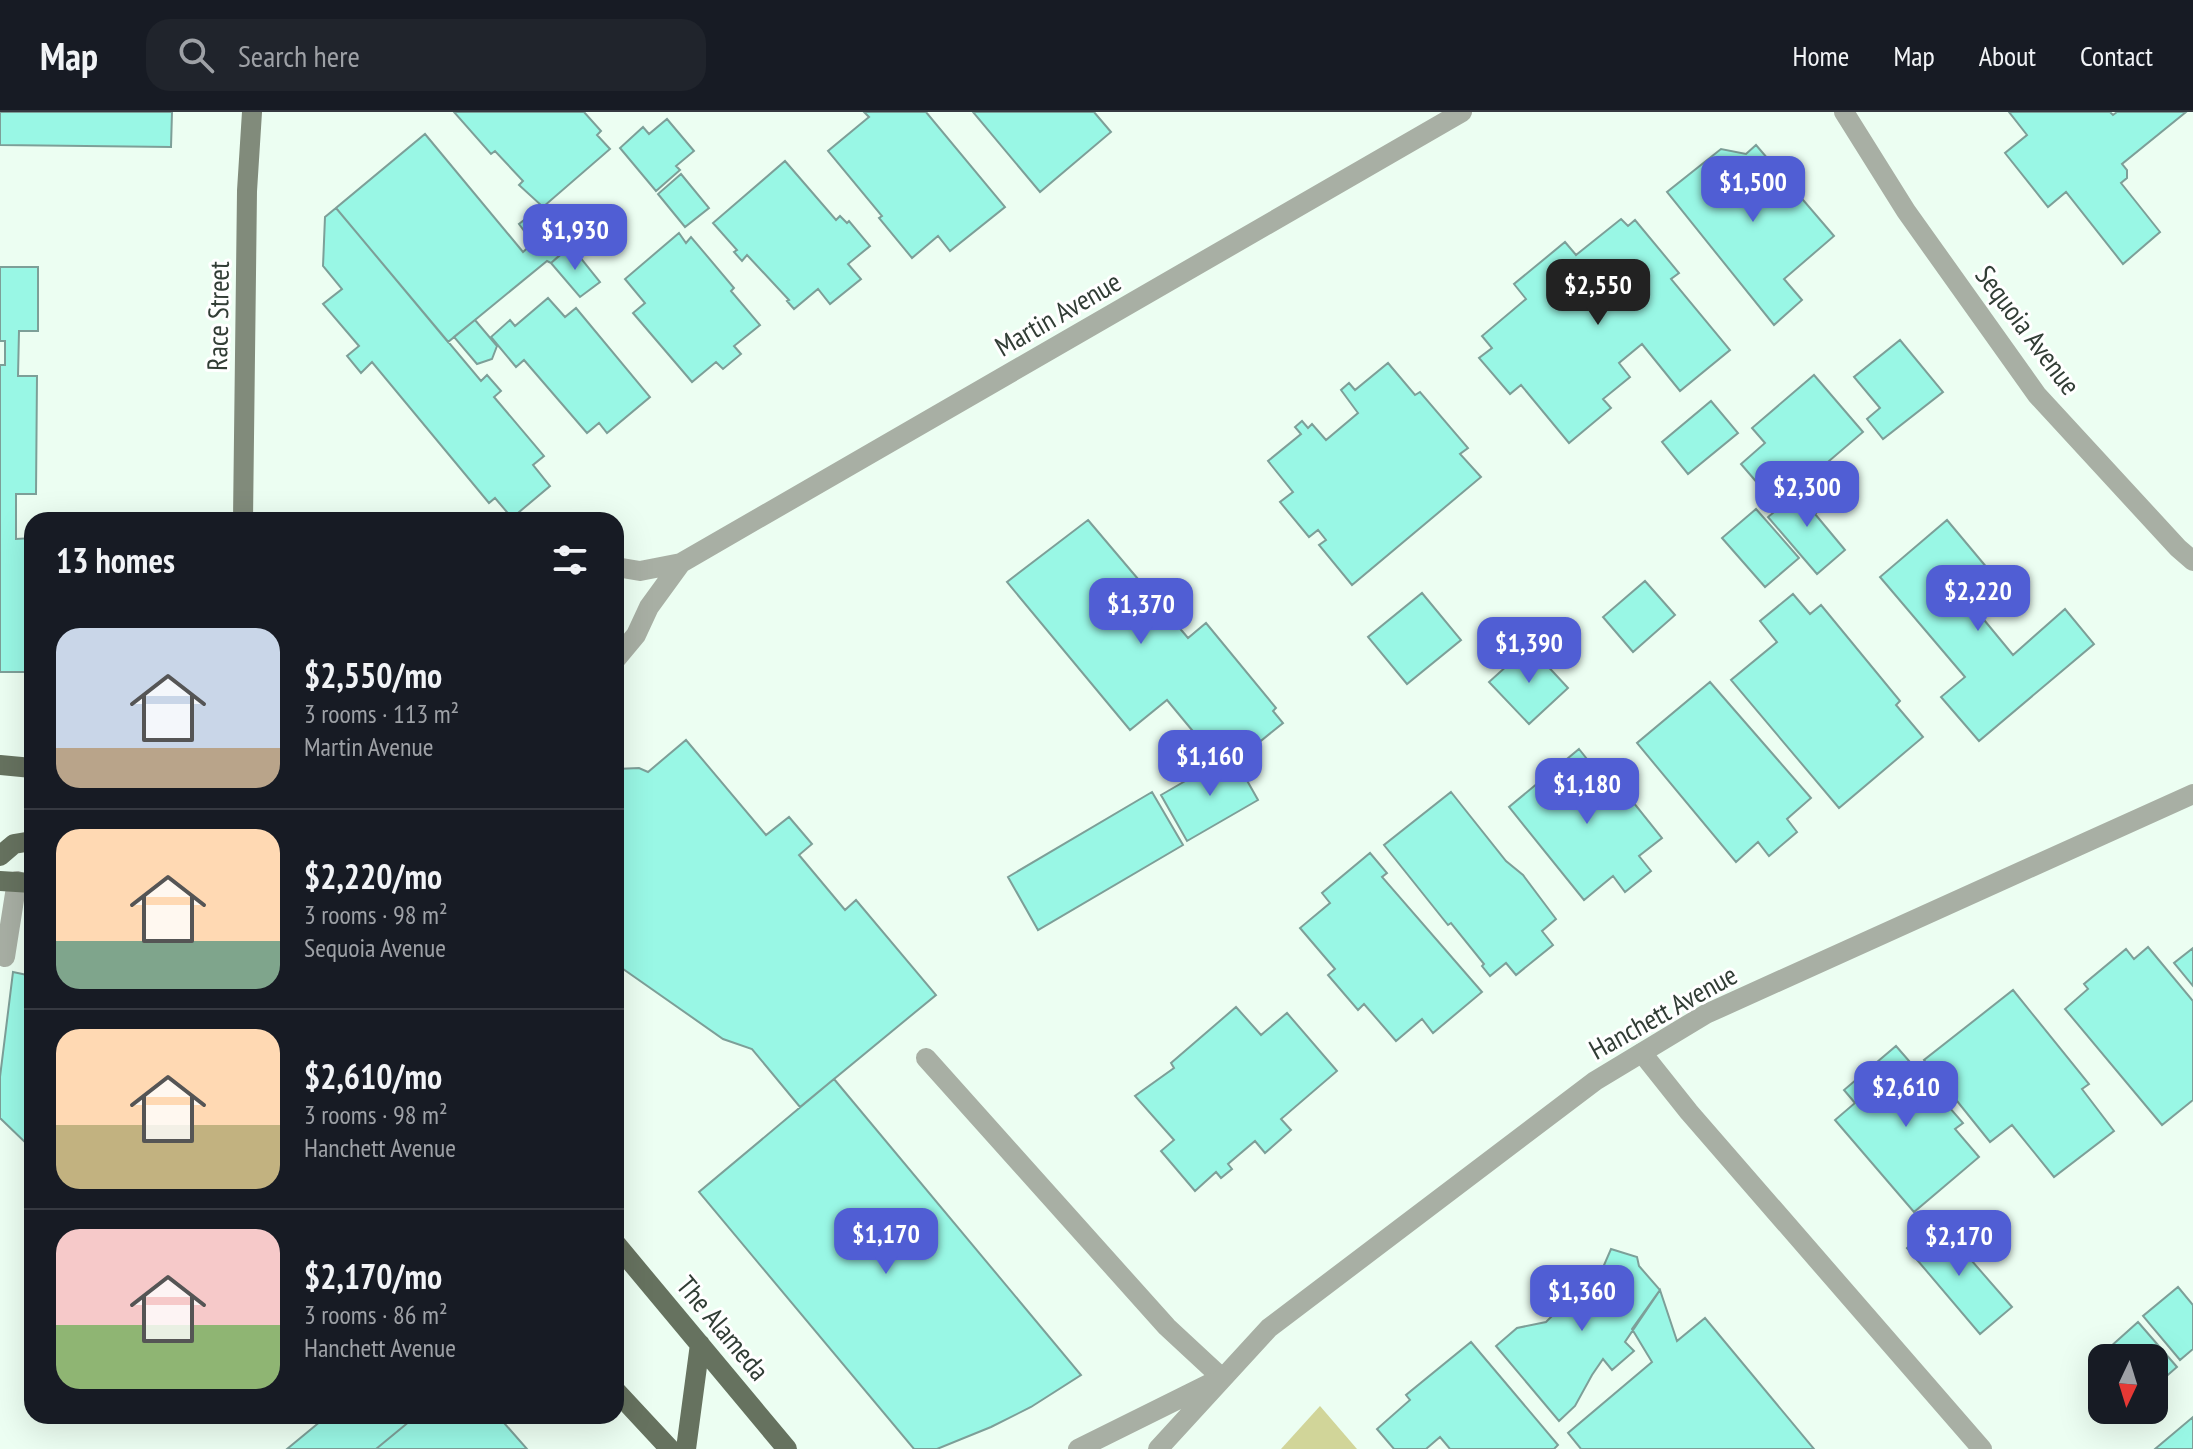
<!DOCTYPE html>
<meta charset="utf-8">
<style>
body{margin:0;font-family:"PT Sans Narrow",sans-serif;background:#20242c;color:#f1f3f6;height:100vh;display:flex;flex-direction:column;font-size:30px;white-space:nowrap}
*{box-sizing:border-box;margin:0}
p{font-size:26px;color:#9ea1a6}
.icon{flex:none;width:44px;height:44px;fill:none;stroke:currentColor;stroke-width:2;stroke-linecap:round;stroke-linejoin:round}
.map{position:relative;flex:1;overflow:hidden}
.sheet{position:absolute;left:24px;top:400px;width:600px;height:912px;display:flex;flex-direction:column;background:#171b24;border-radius:24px;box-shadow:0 8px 32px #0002}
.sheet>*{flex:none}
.needle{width:52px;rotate:184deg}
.controls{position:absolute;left:2088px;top:1232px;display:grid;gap:16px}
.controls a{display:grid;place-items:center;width:80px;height:80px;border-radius:16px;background:#171b24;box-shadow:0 8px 32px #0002;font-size:40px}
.price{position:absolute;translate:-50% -68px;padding:0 18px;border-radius:16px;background:#505ed4;color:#fff;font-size:26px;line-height:52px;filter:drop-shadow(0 2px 4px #0008)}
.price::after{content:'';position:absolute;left:50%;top:48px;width:24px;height:18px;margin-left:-12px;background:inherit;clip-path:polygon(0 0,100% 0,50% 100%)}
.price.selected{background:#222;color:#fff}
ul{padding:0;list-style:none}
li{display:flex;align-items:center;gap:24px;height:200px;padding:0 32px}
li+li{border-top:2px solid #363941}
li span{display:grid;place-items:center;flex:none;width:224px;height:160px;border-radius:24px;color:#555}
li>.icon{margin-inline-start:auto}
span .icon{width:96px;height:96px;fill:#fffc;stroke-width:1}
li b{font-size:34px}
h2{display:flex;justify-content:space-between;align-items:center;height:96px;padding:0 32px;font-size:34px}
header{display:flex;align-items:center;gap:48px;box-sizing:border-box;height:112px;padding:0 40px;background:#171b24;border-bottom:2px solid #363941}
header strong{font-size:38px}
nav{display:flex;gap:44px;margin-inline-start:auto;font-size:28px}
.search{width:560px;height:72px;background:#20242c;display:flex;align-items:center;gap:20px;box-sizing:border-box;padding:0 28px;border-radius:24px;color:#9ea1a6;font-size:30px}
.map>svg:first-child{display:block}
</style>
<header>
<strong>Map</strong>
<div class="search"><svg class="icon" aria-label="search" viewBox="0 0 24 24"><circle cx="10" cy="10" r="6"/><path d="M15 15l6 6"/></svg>Search here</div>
<nav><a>Home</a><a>Map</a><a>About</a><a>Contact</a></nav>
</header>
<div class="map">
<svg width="2193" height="1337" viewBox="0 0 2193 1337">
<rect width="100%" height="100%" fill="#ecfef2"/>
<!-- green -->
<path fill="#d1d599" d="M 1320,1294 L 1357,1337 L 1281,1337 Z"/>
<!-- building -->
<path fill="#99f7e5" stroke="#7d9f98" stroke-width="2" d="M 0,0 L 172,0 L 171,35 L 0,33 Z
M 454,0 L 584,0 L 601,19 L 597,23 L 610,37 L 543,95 L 519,73 L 523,69 L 495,39 L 491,42 Z
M 864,0 L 926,0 L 1005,95 L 950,139 L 938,124 L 912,146 L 879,106 L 882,104 L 828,39 L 869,5 Z
M 973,0 L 1094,0 L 1111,20 L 1040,80 Z
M 2009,0 L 2110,0 L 2113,3 L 2117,0 L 2186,0 L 2122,52 L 2127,58 L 2127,66 L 2121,71 L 2160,120 L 2123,152 L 2066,80 L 2048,95 L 2005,41 L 2027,23 Z
M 667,7 L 694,39 L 676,54 L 680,58 L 656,79 L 620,36 L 643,15 L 649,22 Z
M 425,22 L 523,140 L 533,131 L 519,112 L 541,95 L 572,132 L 551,151 L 547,149 L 448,230 L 336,96 Z
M 1756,33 L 1834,124 L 1784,167 L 1802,188 L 1774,213 L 1667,80 L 1721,37 L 1746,42 Z
M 785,49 L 836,108 L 840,104 L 847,111 L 849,109 L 870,134 L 848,152 L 861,167 L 830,192 L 818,177 L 794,197 L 787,189 L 789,188 L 747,143 L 742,149 L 734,140 L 737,138 L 713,111 Z
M 681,62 L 709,96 L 685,115 L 658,82 Z
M 336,96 L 481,269 L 487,263 L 501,279 L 494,285 L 544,344 L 533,353 L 550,374 L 512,406 L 495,386 L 489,391 L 372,250 L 361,261 L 347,244 L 359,234 L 323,192 L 342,177 L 323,154 L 325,105 Z
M 1621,107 L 1628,114 L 1635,108 L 1679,161 L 1671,167 L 1730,238 L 1680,279 L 1642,232 L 1619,251 L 1630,265 L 1603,287 L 1611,296 L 1569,331 L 1521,273 L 1510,282 L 1479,246 L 1492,236 L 1482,224 L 1526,187 L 1514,172 L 1565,130 L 1576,143 Z
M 679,121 L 686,131 L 691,125 L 734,176 L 731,179 L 760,213 L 734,234 L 741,242 L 723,257 L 716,250 L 692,270 L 633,201 L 645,191 L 625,167 Z
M 571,134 L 600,170 L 580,185 L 551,151 Z
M 0,155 L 38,155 L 38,219 L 19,219 L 18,264 L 37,264 L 36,382 L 16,382 L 16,427 L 32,426 L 32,560 L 0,560 L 0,253 L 5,253 L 5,229 L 0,229 Z
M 548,186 L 565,205 L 576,196 L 650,285 L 607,321 L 599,311 L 587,321 L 524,248 L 516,255 L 491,225 L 510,208 L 515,214 Z
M 475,208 L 497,234 L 492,247 L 477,252 L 454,225 Z
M 1900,228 L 1943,280 L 1883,327 L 1867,307 L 1880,296 L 1854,265 Z
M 1388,251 L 1415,283 L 1420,280 L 1468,336 L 1460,342 L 1481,365 L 1352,473 L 1319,433 L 1326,428 L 1318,418 L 1309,425 L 1280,390 L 1293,380 L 1268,349 L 1301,322 L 1295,315 L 1302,309 L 1308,316 L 1312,312 L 1326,328 L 1358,301 L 1341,278 L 1349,271 L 1355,278 Z
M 1814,263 L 1863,320 L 1801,373 L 1797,367 L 1772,388 L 1741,352 L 1765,331 L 1752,316 Z
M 1711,289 L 1738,321 L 1688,362 L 1662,330 Z
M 1808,372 L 1826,392 L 1815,402 L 1845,438 L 1817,462 L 1768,405 Z
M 1756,397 L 1799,446 L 1765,475 L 1722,426 Z
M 1088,408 L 1188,526 L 1206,511 L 1276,596 L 1273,599 L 1283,611 L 1241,645 L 1232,634 L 1216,647 L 1167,588 L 1130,618 L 1007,470 Z
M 1947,408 L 1988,457 L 1961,480 L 2013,543 L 2065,497 L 2094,532 L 1979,629 L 1941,585 L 1965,565 L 1880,465 Z
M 1645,469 L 1675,503 L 1633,540 L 1603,505 Z
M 1422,481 L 1461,528 L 1407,572 L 1368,525 Z
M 1793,482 L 1810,502 L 1821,493 L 1900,589 L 1896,593 L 1923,625 L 1839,696 L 1731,568 L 1777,530 L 1760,509 Z
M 1529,534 L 1568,576 L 1529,612 L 1489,570 Z
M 1710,570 L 1811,686 L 1787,707 L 1797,720 L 1769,744 L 1758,730 L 1736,750 L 1637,631 Z
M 686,628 L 766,723 L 789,705 L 812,732 L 799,743 L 845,798 L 856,788 L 936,883 L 800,995 L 752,937 L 723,927 L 616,852 L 616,657 L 639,656 L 648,660 Z
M 1579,637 L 1606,671 L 1613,665 L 1662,726 L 1639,744 L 1651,759 L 1625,780 L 1613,764 L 1584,788 L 1509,695 Z
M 1232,642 L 1258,688 L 1187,729 L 1161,683 Z
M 1152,680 L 1183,733 L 1038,818 L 1008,765 Z
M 1451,680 L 1506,749 L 1523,763 L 1556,807 L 1542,819 L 1553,833 L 1516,863 L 1506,851 L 1490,864 L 1482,854 L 1484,852 L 1451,811 L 1448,813 L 1384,733 Z
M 1370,741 L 1387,761 L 1382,765 L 1482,880 L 1433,921 L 1422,907 L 1396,929 L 1364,892 L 1358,898 L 1328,863 L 1335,857 L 1300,816 L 1330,791 L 1322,781 Z
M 2148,835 L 2193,889 L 2193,988 L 2162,1013 L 2065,897 L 2088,877 L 2084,872 L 2126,837 L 2134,847 Z
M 2193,836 L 2193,874 L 2174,851 Z
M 13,860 L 32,864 L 32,1037 L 0,1006 L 0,965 Z
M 2013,878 L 2089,972 L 2082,977 L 2114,1019 L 2054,1065 L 2012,1013 L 1990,1030 L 1924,948 Z
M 1236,895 L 1261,923 L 1287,901 L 1337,959 L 1281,1007 L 1291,1018 L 1265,1041 L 1255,1029 L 1228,1052 L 1232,1057 L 1221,1066 L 1216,1060 L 1195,1079 L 1161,1039 L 1174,1028 L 1135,984 L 1174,956 L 1171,951 Z
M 1896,934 L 1963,1011 L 1955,1017 L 1979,1045 L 1914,1100 L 1835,1008 L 1855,991 L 1844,978 Z
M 834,967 L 1081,1263 L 1031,1295 L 991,1315 L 937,1337 L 914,1337 L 699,1080 Z
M 1938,1110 L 2012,1195 L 1980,1222 L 1907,1136 Z
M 1611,1137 L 1637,1145 L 1639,1154 L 1660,1178 L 1625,1230 L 1634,1239 L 1612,1258 L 1603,1247 L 1592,1263 L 1575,1294 L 1559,1309 L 1496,1234 L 1517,1216 L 1546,1210 L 1560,1196 L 1552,1187 L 1574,1169 L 1582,1177 L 1598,1167 Z
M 2178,1175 L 2193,1193 L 2193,1237 L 2180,1248 L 2143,1204 Z
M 1660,1178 L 1677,1229 L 1705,1206 L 1814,1337 L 1581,1337 L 1568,1321 L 1652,1250 L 1632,1217 Z
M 2138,1210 L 2177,1255 L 2154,1275 L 2154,1246 L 2102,1246 L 2102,1267 L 2090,1253 Z
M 1471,1230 L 1558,1333 L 1554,1337 L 1450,1337 L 1440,1325 L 1426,1337 L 1394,1337 L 1377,1317 L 1410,1288 L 1406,1283 Z
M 327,1304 L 416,1304 L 376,1337 L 287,1337 Z
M 416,1304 L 498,1304 L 527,1337 L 376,1337 Z
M 2193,1305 L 2193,1337 L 2155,1337 Z"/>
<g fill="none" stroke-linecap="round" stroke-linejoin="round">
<!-- service -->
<path stroke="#a8afa4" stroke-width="20" d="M 5,845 L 17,769
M 1642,941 L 1689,1000 L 1982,1337
M 926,946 L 1167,1215 L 1222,1266"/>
<!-- minor -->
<path stroke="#a8afa4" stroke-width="20" d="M 1844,0 L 1906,99 L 2037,283 L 2178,436 L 2193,449
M 616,455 L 640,459 L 681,451 L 1462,0
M 616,547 L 636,523 L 649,495 L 681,451
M 1078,1337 L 1211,1271
M 1158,1337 L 1269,1216 L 1595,969 L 1706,902 L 2193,682"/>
<!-- secondary -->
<path stroke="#818b7b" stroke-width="20" d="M 243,408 L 247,79 L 252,0"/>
<!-- primary -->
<path stroke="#66725f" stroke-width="20" d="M 0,653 L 32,656
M 0,744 L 14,732 L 32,729
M 0,769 L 32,771
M 616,1132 L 787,1337
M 616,1279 L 670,1337
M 686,1337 L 700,1232"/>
</g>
<g text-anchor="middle" stroke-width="6" stroke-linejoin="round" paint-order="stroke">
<!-- street labels -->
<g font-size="28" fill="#313d35" stroke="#fff">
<text transform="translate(1058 202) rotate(-30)" y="10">Martin Avenue</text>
<text transform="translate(218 204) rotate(-89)" y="10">Race Street</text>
<text transform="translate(2028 218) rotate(53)" y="10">Sequoia Avenue</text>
<text transform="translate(1663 900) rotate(-29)" y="10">Hanchett Avenue</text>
<text transform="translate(723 1216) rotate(50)" y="10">The Alameda</text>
</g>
</g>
</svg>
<div class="controls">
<a><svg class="needle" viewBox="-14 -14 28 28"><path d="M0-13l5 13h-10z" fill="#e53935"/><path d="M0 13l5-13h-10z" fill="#9ea1a6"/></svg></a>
</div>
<b class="price" style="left:1753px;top:112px">$1,500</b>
<b class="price" style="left:575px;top:160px">$1,930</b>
<b class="price selected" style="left:1598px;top:215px">$2,550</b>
<b class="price" style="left:1807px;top:417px">$2,300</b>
<b class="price" style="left:1978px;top:521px">$2,220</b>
<b class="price" style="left:1141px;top:534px">$1,370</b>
<b class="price" style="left:1529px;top:573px">$1,390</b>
<b class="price" style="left:1210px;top:686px">$1,160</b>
<b class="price" style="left:1587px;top:714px">$1,180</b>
<b class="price" style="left:1906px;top:1017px">$2,610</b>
<b class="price" style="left:886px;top:1164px">$1,170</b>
<b class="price" style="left:1959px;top:1166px">$2,170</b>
<b class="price" style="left:1582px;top:1221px">$1,360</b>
<section class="sheet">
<h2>13 homes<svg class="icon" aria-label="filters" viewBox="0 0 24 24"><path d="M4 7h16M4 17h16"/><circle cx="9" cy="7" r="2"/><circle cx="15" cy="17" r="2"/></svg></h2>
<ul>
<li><span style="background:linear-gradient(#c9d6e8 75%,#b9a48a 0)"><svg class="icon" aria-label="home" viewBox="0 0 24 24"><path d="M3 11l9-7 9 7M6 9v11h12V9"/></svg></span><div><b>$2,550/mo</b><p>3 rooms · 113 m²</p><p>Martin Avenue</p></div></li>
<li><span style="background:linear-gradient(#ffd9b3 70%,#7fa58c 0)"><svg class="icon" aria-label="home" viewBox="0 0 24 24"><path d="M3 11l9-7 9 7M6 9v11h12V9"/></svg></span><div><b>$2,220/mo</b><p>3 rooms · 98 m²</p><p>Sequoia Avenue</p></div></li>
<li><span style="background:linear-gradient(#ffd9b3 60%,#c2b280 0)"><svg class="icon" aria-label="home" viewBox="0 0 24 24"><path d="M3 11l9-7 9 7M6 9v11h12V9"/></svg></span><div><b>$2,610/mo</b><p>3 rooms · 98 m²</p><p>Hanchett Avenue</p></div></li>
<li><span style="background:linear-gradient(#f6c9c9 60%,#8fb573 0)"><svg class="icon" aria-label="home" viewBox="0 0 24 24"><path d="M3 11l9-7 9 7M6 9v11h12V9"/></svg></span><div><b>$2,170/mo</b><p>3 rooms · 86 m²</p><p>Hanchett Avenue</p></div></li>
</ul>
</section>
</div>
